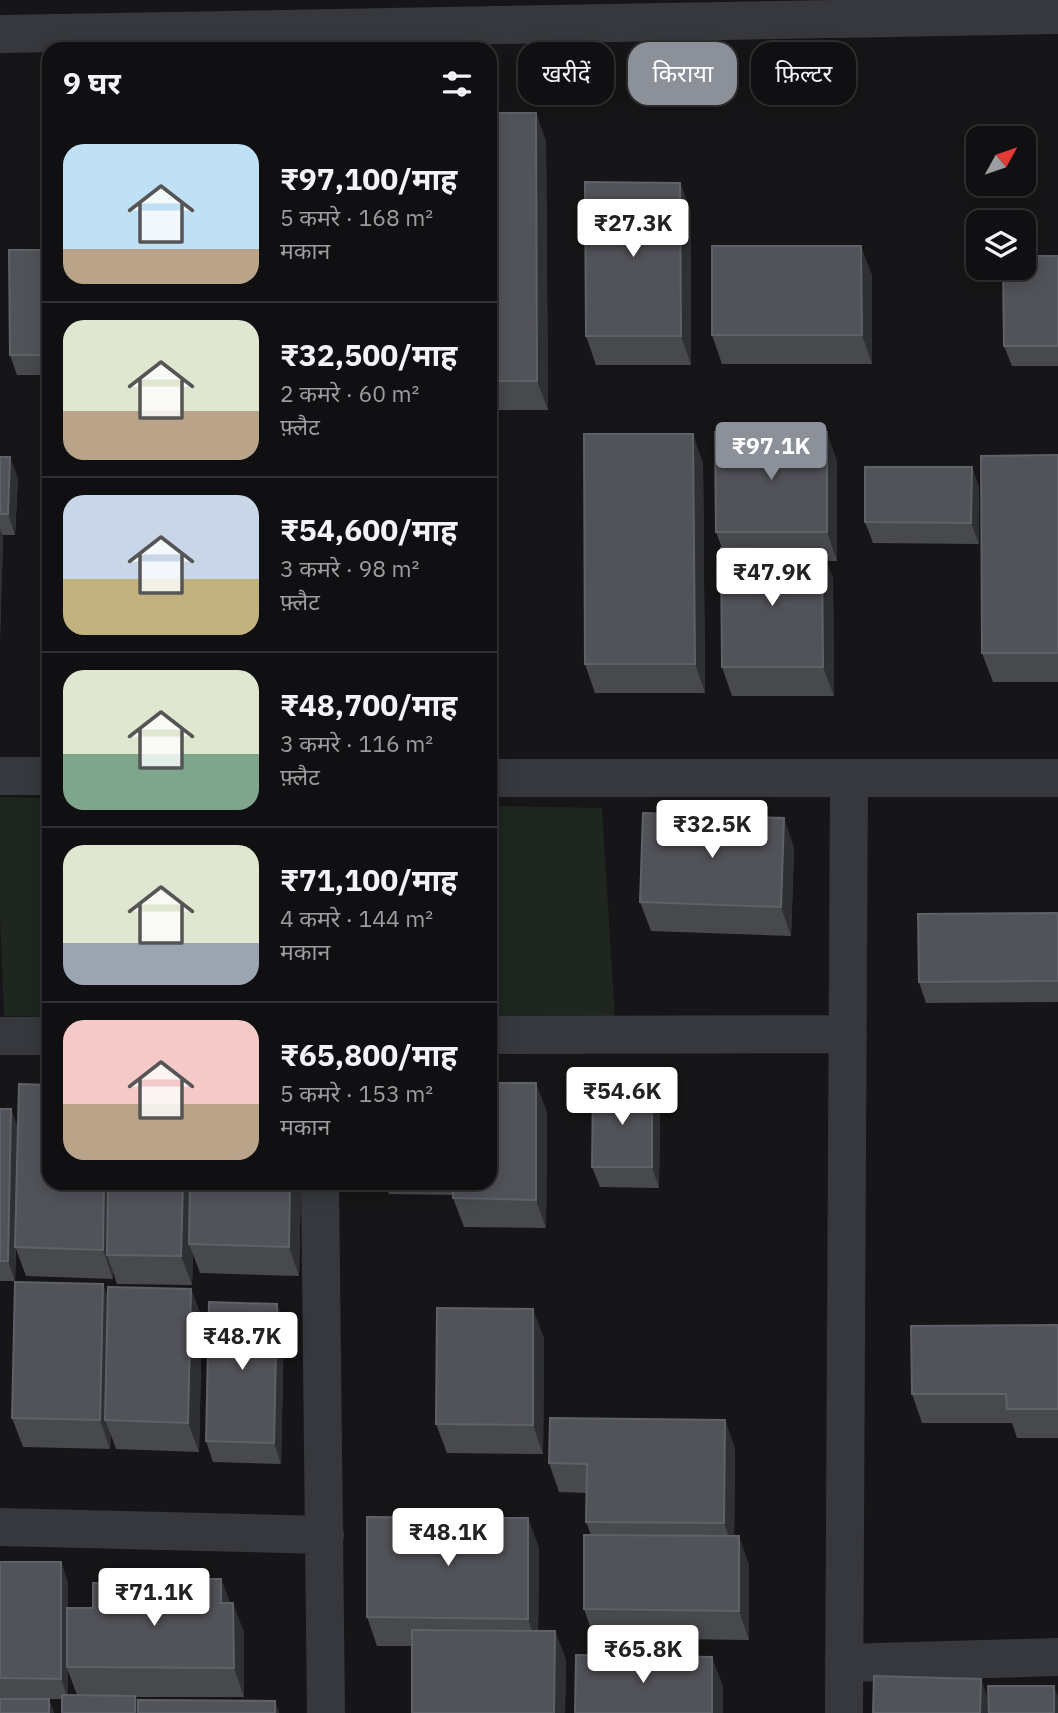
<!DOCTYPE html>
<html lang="hi">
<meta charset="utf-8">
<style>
body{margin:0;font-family:"IBM Plex Sans","Noto Sans Devanagari",sans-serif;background:#19191b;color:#f1f3f6;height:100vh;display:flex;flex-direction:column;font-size:26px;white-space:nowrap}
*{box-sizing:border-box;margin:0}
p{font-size:23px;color:#9c9d9f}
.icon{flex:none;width:38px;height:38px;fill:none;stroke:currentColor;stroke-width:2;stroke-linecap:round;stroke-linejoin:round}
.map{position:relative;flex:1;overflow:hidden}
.side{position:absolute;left:42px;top:42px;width:455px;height:1148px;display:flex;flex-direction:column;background:#101012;border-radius:21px;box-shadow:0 4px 18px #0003,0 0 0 2px #303032}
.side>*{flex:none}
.top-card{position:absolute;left:518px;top:42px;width:434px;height:63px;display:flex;gap:14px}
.needle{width:46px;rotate:50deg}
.tools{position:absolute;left:966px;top:126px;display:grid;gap:14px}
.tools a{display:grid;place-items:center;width:70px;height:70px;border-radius:14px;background:#101012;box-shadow:0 4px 18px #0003,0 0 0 2px #303032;font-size:35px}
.price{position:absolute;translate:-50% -60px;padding:0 16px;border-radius:7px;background:#fff;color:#222;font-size:23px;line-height:46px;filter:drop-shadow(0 2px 4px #0008)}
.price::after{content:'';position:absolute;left:50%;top:42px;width:21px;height:16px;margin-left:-10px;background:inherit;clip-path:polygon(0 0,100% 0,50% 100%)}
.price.on{background:#8c9099;color:#fff}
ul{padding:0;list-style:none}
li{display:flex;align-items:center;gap:21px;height:175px;padding:0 21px}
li+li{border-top:2px solid #303032}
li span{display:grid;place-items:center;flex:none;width:196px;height:140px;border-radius:21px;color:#555}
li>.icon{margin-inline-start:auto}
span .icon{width:84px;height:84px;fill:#fffc;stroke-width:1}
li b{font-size:30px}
h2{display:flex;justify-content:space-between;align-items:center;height:84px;padding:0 21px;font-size:30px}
.pill{padding:0 24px;border-radius:21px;background:#101012;box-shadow:0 4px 18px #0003,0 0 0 2px #303032;font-size:24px;line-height:63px}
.pill.on{background:#8c9099;color:#fff}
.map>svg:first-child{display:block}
</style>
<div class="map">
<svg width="1058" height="1713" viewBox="0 0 1058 1713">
<rect width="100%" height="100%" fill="#161618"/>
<!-- green -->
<path fill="#1e261f" d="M 0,797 L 49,798 L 49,1017 L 4,1016 L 0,916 Z
M 490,806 L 602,808 L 615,1020 L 490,1020 Z"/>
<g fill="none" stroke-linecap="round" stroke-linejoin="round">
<!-- minor -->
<path stroke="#37383d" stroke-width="38" d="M 0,34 L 1058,15
M 0,776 L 49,776
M 490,778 L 1058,778
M 490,1035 L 848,1034
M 0,1036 L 49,1036
M 320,1183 L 326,1713
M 0,1527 L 325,1535
M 844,1663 L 1058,1657
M 844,1713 L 849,780"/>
</g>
<!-- wall -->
<path fill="#47494d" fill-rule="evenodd" d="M 490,113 L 536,113 L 546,142 L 548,410 L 490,410 Z
M 680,183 L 691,212 L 691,365 L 596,365 L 586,336 Z
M 49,250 L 49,375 L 17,375 L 10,355 Z
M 1058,256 L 1058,366 L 1012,366 L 1004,346 Z
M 872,275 L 872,364 L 722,364 L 712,335 Z
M 1058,455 L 1058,682 L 993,682 L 982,653 Z
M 0,457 L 18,478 L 15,535 L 2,535 L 3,537 L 0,638 Z
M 837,461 L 837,561 L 826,561 L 833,578 L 834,696 L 732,696 L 722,667 L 722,548 L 716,532 Z
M 703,463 L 705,693 L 595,693 L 585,664 Z
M 979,487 L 979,544 L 873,543 L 865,522 Z
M 794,847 L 791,936 L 651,931 L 640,902 Z
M 1058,913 L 1058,1002 L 926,1003 L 919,982 Z
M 652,1086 L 660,1107 L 659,1188 L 600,1187 L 592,1167 Z
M 0,1109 L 11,1109 L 18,1129 L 301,1183 L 299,1276 L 200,1273 L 193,1254 L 192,1285 L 117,1284 L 113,1272 L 113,1279 L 26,1276 L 16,1249 L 15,1281 L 0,1281 Z
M 547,1112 L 546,1228 L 464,1227 L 453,1198 L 453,1195 L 389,1194 L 385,1183 L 490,1183 Z
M 191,1289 L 202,1318 L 199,1452 L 116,1449 L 111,1435 L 110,1449 L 23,1447 L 12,1418 L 108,1297 Z
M 277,1304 L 284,1325 L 281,1464 L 213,1462 L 206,1441 Z
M 1058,1325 L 1058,1438 L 1017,1438 L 1012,1423 L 922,1423 L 912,1394 Z
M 544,1338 L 543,1454 L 447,1453 L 436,1424 Z
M 725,1420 L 735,1449 L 734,1536 L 749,1565 L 749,1640 L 594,1638 L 584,1609 L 591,1535 L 586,1522 L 587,1493 L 559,1492 L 549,1463 Z
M 539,1547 L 538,1631 L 555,1631 L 566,1660 L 565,1713 L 412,1713 L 412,1646 L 377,1646 L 367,1617 Z
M 0,1562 L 61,1562 L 68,1583 L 68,1608 L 93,1608 L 133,1602 L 159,1602 L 221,1579 L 230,1603 L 244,1632 L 244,1697 L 136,1697 L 138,1703 L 275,1701 L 279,1713 L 62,1713 L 62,1699 L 49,1699 L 54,1713 L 0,1713 ZM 68,1671 L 77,1695 L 68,1695 Z"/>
<!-- shaded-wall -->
<path fill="#2f3033" d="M 536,113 L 546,142 L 548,410 L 537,381 Z
M 680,183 L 691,212 L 691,365 L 681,336 Z
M 861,246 L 872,275 L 872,364 L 862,335 Z
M 827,432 L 837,461 L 837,561 L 827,532 Z
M 693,434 L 703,463 L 705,693 L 695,664 Z
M 10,457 L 18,478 L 15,535 L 8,514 Z
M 972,467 L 979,487 L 979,544 L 971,523 Z
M 0,529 L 3,537 L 0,638 Z
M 822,549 L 833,578 L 834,696 L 823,667 Z
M 784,818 L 794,847 L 791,936 L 781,907 Z
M 536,1083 L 547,1112 L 546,1228 L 536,1200 Z
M 652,1086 L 660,1107 L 659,1188 L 652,1167 Z
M 11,1109 L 18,1130 L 15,1281 L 8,1261 Z
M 104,1183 L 115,1183 L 107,1255 L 113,1272 L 113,1279 L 103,1250 Z
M 183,1183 L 194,1183 L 189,1244 L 193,1254 L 192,1285 L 181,1256 Z
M 290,1183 L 301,1183 L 299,1276 L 289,1247 Z
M 103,1284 L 113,1313 L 105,1420 L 111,1435 L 110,1449 L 100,1420 Z
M 191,1289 L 202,1318 L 199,1452 L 188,1423 Z
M 277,1304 L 284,1325 L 281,1464 L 274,1443 Z
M 533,1309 L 544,1338 L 543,1454 L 533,1425 Z
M 725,1420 L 735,1449 L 734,1552 L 724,1523 Z
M 528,1518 L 539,1547 L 538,1648 L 528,1619 Z
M 739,1536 L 749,1565 L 749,1640 L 739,1611 Z
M 61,1562 L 68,1583 L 68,1667 L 67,1667 L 68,1671 L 68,1699 L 61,1679 Z
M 221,1579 L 232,1608 L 221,1603 Z
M 126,1583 L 137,1612 L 126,1602 Z
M 233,1603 L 244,1632 L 244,1697 L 234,1668 Z
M 555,1631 L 566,1660 L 565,1713 L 554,1713 Z
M 712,1657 L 723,1686 L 723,1713 L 712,1713 Z
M 981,1679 L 991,1708 L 991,1713 L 980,1713 Z
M 1054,1686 L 1058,1697 L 1058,1713 L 1054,1713 Z
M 135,1696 L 142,1713 L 135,1713 Z
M 49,1699 L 54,1713 L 49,1713 Z
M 275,1701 L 279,1713 L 275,1713 Z"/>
<!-- building -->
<path fill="#525359" stroke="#5f6168" stroke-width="2" d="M 490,113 L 536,113 L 537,381 L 490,381 Z
M 585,182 L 680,183 L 681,336 L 586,336 Z
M 712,246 L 861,246 L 862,335 L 712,335 Z
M 9,250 L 49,250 L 49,355 L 10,355 Z
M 1024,256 L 1058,256 L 1058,346 L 1004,346 L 1003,268 L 1024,268 Z
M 715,432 L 827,432 L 827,532 L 716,532 Z
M 584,434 L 693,434 L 695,664 L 585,664 Z
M 1058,455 L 1058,653 L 982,653 L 981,456 Z
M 0,457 L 10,457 L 8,514 L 0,514 Z
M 865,467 L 972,467 L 971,523 L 865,522 Z
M 721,548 L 822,549 L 823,667 L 722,667 Z
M 643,813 L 784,818 L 781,907 L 640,902 Z
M 1058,913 L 1058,981 L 919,982 L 918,914 Z
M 490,1083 L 536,1083 L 536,1200 L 453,1198 L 453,1183 L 490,1183 Z
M 19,1084 L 49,1085 L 49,1183 L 104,1183 L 103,1250 L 15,1247 Z
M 593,1086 L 652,1086 L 652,1167 L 592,1167 Z
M 0,1109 L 11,1109 L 8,1261 L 0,1261 Z
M 108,1183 L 183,1183 L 181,1256 L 107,1255 Z
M 190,1183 L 290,1183 L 289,1247 L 189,1244 Z
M 15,1282 L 103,1284 L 100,1420 L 12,1418 Z
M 108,1287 L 191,1289 L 188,1423 L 105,1420 Z
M 209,1302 L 277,1304 L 274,1443 L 206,1441 Z
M 437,1308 L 533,1309 L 533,1425 L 436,1424 Z
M 1058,1325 L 1058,1409 L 1007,1409 L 1006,1394 L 912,1394 L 911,1326 Z
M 550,1418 L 725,1420 L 724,1523 L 586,1522 L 587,1464 L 549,1463 Z
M 367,1517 L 528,1518 L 528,1619 L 367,1617 Z
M 584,1535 L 739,1536 L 739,1611 L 584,1609 Z
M 0,1562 L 61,1562 L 61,1679 L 0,1678 Z
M 159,1579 L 221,1579 L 221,1603 L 233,1603 L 234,1668 L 67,1667 L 67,1608 L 93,1608 L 93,1583 L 126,1583 L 126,1602 L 159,1602 Z
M 412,1630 L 555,1631 L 554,1713 L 412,1713 Z
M 576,1655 L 712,1657 L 712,1713 L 575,1713 Z
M 874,1676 L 981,1679 L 980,1713 L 873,1713 Z
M 988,1686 L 1054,1686 L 1054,1713 L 989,1713 Z
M 62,1695 L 135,1696 L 135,1713 L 62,1713 Z
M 0,1699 L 49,1699 L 49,1713 L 0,1713 Z
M 138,1700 L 275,1701 L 275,1713 L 138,1713 Z"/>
</svg>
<div class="tools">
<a><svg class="needle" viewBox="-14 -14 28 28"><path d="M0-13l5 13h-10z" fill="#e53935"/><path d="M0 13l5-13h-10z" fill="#9c9d9f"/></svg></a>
<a><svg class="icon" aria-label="layers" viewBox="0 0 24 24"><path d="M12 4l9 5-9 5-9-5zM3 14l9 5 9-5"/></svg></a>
</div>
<b class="price" style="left:633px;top:259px">₹27.3K</b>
<b class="price on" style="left:771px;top:482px">₹97.1K</b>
<b class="price" style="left:772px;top:608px">₹47.9K</b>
<b class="price" style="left:712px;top:860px">₹32.5K</b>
<b class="price" style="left:622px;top:1127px">₹54.6K</b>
<b class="price" style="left:242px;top:1372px">₹48.7K</b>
<b class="price" style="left:448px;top:1568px">₹48.1K</b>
<b class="price" style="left:154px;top:1628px">₹71.1K</b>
<b class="price" style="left:643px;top:1685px">₹65.8K</b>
<div class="top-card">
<a class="pill">खरीदें</a>
<a class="pill on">किराया</a>
<a class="pill">फ़िल्टर</a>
</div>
<section class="side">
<h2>9 घर<svg class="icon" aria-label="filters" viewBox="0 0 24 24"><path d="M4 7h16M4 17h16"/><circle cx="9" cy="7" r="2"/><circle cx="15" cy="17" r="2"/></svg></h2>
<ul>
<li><span style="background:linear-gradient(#bfe0f5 75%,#b9a48a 0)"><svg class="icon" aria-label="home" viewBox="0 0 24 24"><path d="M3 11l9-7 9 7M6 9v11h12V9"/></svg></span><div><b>₹97,100/माह</b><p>5 कमरे · 168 m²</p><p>मकान</p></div></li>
<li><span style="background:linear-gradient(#dfe7d0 65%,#b9a48a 0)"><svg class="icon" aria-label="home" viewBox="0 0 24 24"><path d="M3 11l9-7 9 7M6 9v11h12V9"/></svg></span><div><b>₹32,500/माह</b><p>2 कमरे · 60 m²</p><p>फ़्लैट</p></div></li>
<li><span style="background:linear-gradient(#c9d6e8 60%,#c2b280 0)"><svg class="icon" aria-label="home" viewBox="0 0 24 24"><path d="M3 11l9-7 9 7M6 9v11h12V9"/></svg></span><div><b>₹54,600/माह</b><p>3 कमरे · 98 m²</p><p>फ़्लैट</p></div></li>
<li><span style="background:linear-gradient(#dfe7d0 60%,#7fa58c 0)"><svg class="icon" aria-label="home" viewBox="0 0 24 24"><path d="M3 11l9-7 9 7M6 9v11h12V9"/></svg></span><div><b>₹48,700/माह</b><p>3 कमरे · 116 m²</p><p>फ़्लैट</p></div></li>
<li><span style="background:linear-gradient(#dfe7d0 70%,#9aa5b1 0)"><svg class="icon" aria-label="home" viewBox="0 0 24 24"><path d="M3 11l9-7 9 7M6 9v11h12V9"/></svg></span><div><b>₹71,100/माह</b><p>4 कमरे · 144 m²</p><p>मकान</p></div></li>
<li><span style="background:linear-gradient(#f6c9c9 60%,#b9a48a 0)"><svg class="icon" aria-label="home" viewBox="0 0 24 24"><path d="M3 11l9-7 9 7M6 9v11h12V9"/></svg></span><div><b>₹65,800/माह</b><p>5 कमरे · 153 m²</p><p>मकान</p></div></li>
</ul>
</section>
</div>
